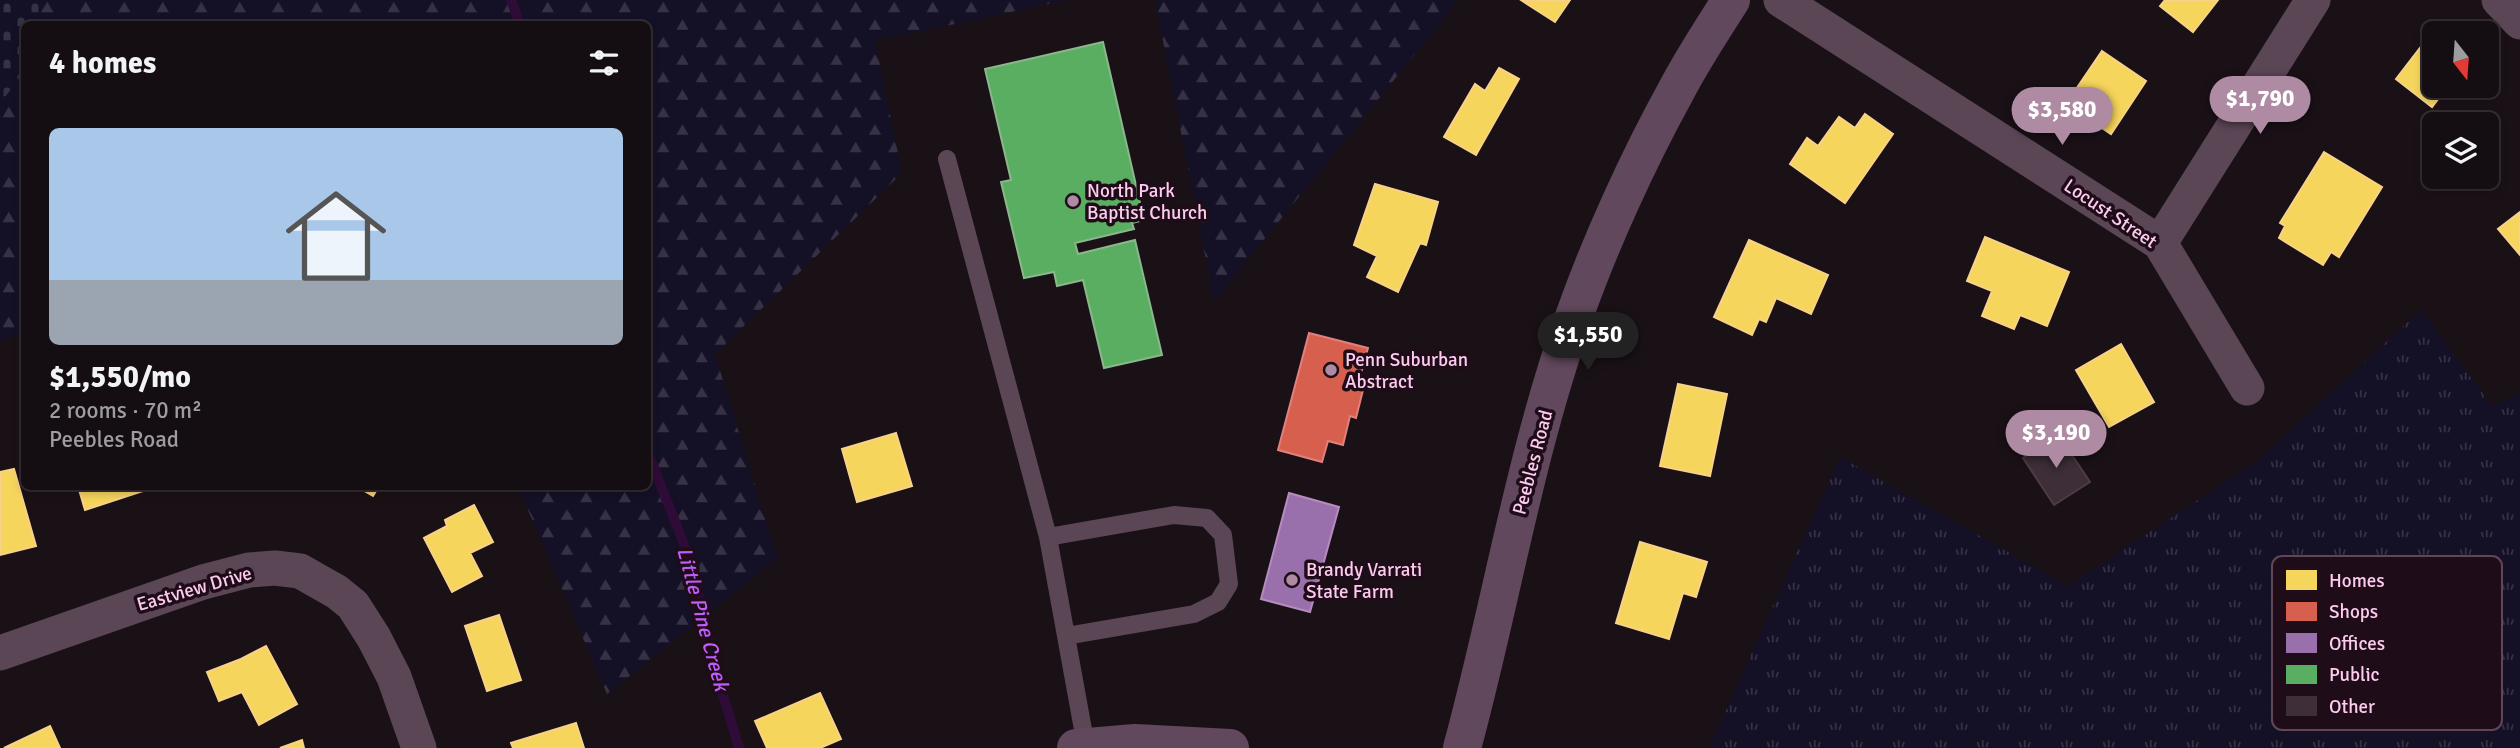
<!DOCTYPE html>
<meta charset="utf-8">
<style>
body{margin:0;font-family:Signika,sans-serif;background:#1d161a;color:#f1f3f6;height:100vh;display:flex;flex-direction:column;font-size:26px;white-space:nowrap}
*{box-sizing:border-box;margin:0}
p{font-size:23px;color:#9d9c9f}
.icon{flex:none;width:38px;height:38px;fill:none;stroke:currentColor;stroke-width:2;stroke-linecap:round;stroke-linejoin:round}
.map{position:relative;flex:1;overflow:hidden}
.panel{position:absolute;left:21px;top:21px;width:630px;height:469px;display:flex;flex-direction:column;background:#140d11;border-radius:10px;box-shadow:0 4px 10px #0003,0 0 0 2px #332d31}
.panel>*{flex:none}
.needle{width:46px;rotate:163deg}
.buttons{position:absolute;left:2422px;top:21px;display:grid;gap:14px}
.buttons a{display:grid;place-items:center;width:77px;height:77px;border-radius:10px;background:#140d11;box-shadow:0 4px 10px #0003,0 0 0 2px #332d31;font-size:35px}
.price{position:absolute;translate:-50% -60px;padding:0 16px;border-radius:24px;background:#ae8aa3;color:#fff;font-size:23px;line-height:46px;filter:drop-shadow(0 2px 4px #0008)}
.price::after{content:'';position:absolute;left:50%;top:42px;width:21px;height:16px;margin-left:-10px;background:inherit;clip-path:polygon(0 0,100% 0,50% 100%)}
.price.current{background:#222;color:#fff}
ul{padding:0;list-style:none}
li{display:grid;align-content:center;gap:14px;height:371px;padding:0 28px}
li+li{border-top:2px solid #332d31}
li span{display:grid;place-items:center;height:217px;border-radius:10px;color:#555}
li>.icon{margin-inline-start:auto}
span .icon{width:126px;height:126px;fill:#fffc;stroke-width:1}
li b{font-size:30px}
h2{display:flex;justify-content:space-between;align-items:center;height:84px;padding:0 28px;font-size:30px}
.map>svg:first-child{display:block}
</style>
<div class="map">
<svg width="2520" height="748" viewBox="0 0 2520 748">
<defs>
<pattern id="grass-tufts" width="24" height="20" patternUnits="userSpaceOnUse" patternTransform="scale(1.75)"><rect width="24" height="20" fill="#141026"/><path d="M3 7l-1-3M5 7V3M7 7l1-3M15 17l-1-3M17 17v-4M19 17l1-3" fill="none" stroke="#373146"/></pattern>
<pattern id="forest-firs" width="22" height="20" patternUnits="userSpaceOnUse" patternTransform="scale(1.75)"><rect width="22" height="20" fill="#141026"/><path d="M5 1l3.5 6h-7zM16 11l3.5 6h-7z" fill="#373146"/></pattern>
<pattern id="cemetery-stones" width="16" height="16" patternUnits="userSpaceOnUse" patternTransform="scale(1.75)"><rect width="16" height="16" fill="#141026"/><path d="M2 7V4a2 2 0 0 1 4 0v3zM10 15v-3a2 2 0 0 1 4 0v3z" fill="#373146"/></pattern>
</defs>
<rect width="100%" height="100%" fill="#1a1117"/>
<!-- grass -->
<path fill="url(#grass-tufts)" d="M 2421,310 L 2492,406 L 2520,392 L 2520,748 L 1709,748 L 1840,457 L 2068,586 L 2257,461 Z"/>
<!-- forest -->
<path fill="url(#forest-firs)" d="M 41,0 L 1067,0 L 875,41 L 902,173 L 715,354 L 777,558 L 607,694 L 522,496 L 514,487 L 648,486 L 648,24 L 37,24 Z
M 1155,0 L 1459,0 L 1214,301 Z
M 24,71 L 24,331 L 0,342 L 0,104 Z"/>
<!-- cemetery -->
<path fill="url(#cemetery-stones)" d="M 0,0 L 41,0 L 37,24 L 24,24 L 24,71 L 0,104 Z"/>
<!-- homes -->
<path fill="#f6d55c" stroke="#f8d288" stroke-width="2" d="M 1521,0 L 1570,0 L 1555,22 Z
M 2165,0 L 2218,0 L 2193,32 L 2160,6 Z
M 2430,35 L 2434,38 L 2434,86 L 2448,86 L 2432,107 L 2396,79 Z
M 2102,51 L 2146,81 L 2111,134 L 2066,104 Z
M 1499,68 L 1519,79 L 1476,155 L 1444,137 L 1475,84 L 1485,91 Z
M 1865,114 L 1893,134 L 1845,203 L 1790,164 L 1807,138 L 1818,146 L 1839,117 L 1855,128 Z
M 2324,152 L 2382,187 L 2339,257 L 2331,252 L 2323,265 L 2279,238 L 2285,226 L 2280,223 Z
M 1375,184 L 1438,202 L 1426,245 L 1420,243 L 1398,292 L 1367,277 L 1377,256 L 1354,245 Z
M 2520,212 L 2520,255 L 2498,229 Z
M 1985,237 L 2069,272 L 2047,326 L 2020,315 L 2014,329 L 1982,316 L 1992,291 L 1967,281 Z
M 1749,240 L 1828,275 L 1811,314 L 1776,298 L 1766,322 L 1759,319 L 1752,335 L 1714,317 Z
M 2121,344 L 2154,402 L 2109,427 L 2076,370 Z
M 1678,384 L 1727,394 L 1710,476 L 1660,466 Z
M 896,433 L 912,486 L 857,502 L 842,449 Z
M 14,469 L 36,546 L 0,555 L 0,472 Z
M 78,486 L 158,486 L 85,510 Z
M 356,486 L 379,486 L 373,496 Z
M 474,505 L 493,542 L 470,553 L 482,576 L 452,592 L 424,538 L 447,526 L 445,520 Z
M 1640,542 L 1707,562 L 1696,597 L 1683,593 L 1669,639 L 1616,623 Z
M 499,615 L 521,680 L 487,691 L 465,626 Z
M 266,646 L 297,704 L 259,725 L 242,692 L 219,701 L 207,672 L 241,659 Z
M 820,693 L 841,739 L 820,748 L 767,748 L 755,721 Z
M 576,723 L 584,748 L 513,748 L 511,743 Z
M 50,726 L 60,748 L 4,748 Z
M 302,740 L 304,748 L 280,748 Z"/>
<!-- shops -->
<path fill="#d6604d" stroke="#e2807e" stroke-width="2" d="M 1309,333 L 1368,348 L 1360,377 L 1366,378 L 1356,418 L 1350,416 L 1343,445 L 1328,441 L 1322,462 L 1278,450 Z"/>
<!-- offices -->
<path fill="#9970ab" stroke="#b78bbf" stroke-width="2" d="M 1289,493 L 1339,507 L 1310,612 L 1261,599 Z"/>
<!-- public -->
<path fill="#5aae61" stroke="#8bb78c" stroke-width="2" d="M 1103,42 L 1144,220 L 1132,223 L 1134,229 L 1075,243 L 1078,254 L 1135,240 L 1162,355 L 1104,368 L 1083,280 L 1057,286 L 1054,272 L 1024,278 L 1001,182 L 1011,180 L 985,69 Z"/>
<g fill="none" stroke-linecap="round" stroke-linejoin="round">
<!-- stream -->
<path stroke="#2f0b37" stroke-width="10" d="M 511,0 L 520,24
M 648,453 L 691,562 L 714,665 L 739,748"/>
</g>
<!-- building -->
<path fill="#3d2e38" stroke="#4e3b48" stroke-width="2" d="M 2058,434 L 2090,482 L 2054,505 L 2023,458 Z"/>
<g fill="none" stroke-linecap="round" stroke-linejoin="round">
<!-- lane -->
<path stroke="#5b4656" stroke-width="18" d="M 947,159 L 1048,537 L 1086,746
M 1048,537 L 1174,515 L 1207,518 L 1223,535 L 1229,584 L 1218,602 L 1194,614 L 1066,636"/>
<!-- street -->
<path stroke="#5b4656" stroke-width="35" d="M 1781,0 L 2160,243 L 2247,388
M 2499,0 L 2520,22
M 2160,243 L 2313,0
M 0,653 L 203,582 L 249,570 L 275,568 L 300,571 L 337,592 L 353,605 L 374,638 L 394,677 L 419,748"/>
<!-- secondary -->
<path stroke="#61485c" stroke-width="38" d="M 1076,748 L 1135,743 L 1230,748
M 1462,748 C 1501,605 1524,457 1574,317 C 1600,243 1638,160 1676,91 C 1692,60 1712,30 1731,0"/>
</g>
<!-- markers -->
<g fill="#ae8aa3" stroke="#1e0d18" stroke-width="2.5">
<circle cx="1073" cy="201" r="7"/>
<circle cx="1331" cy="370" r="7"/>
<circle cx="1292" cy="580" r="7"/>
</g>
<g text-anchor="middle" stroke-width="7" stroke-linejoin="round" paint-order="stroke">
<!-- poi labels -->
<g font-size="19" fill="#fecbef" stroke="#1e0d18" text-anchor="start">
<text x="1087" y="197">North Park<tspan x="1087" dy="22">Baptist Church</tspan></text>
<text x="1345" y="366">Penn Suburban<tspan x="1345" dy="22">Abstract</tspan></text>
<text x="1306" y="576">Brandy Varrati<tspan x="1306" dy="22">State Farm</tspan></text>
</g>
<!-- street labels -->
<g font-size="19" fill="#fecbef" stroke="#1e0d18">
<text transform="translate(2111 213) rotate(34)" y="7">Locust Street</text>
<text transform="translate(1532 462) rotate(-75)" y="7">Peebles Road</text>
<text transform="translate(194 588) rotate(-16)" y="7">Eastview Drive</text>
</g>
<!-- water labels -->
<g font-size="21" font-style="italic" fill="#c05cfb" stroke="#1e0d18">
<text transform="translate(703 619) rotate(75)" y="7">Little Pine Creek</text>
</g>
</g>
<!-- legend -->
<rect x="2272" y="556" width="230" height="174" rx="10" fill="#1e0d18" stroke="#614658" stroke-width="2"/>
<rect x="2286" y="570" width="31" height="20" fill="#f6d55c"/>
<rect x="2286" y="602" width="31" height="19" fill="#d6604d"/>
<rect x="2286" y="633" width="31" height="20" fill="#9970ab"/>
<rect x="2286" y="665" width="31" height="19" fill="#5aae61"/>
<rect x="2286" y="696" width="31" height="20" fill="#3d2e38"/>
<g font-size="19" fill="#fecbef">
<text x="2329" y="587">Homes</text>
<text x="2329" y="618">Shops</text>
<text x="2329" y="650">Offices</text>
<text x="2329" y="681">Public</text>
<text x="2329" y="713">Other</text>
</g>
</svg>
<div class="buttons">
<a><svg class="needle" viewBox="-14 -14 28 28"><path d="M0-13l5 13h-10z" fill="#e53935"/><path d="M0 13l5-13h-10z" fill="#9d9c9f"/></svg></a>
<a><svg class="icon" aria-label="layers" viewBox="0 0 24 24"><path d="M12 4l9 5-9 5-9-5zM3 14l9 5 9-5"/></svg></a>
</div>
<b class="price" style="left:2260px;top:136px">$1,790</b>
<b class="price" style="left:2062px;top:147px">$3,580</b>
<b class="price current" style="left:1588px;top:372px">$1,550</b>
<b class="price" style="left:2056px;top:470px">$3,190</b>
<section class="panel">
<h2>4 homes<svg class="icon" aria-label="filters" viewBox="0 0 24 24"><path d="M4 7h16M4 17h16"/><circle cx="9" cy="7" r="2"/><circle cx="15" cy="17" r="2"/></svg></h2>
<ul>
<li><span style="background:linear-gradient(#a9c7e8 70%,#9aa5b1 0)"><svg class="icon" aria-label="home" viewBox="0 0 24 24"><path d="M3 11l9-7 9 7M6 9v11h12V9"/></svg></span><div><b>$1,550/mo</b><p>2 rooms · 70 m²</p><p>Peebles Road</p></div></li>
</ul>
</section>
</div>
